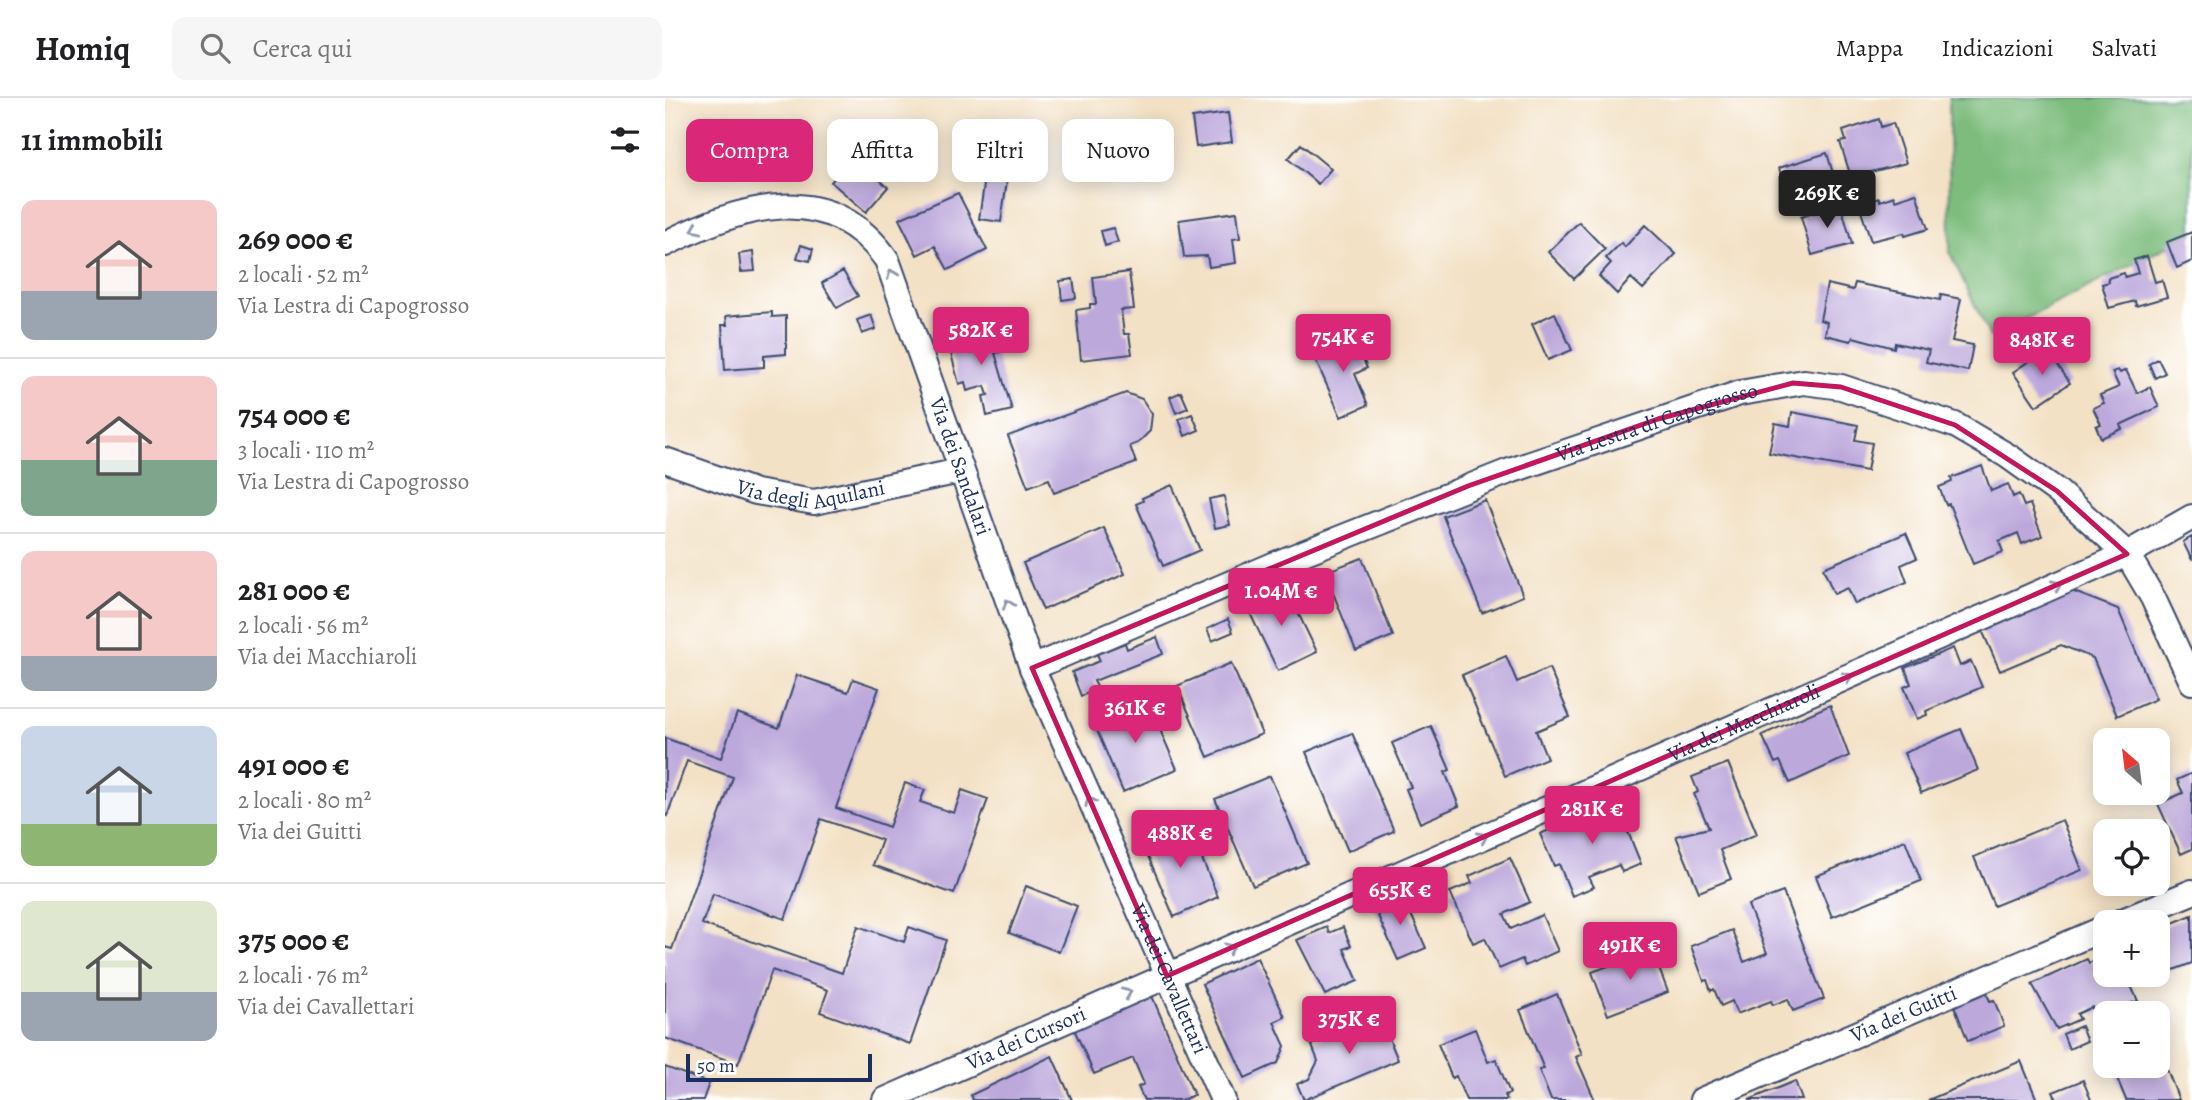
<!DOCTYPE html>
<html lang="it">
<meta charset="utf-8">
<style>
body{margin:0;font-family:Alegreya,serif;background:#f6f6f6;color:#202124;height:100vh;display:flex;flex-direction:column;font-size:26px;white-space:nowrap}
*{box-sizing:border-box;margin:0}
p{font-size:23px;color:#757577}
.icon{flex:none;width:38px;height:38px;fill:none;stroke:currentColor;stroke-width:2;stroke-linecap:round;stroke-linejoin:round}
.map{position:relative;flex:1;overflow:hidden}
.sheet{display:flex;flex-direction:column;background:#fff;width:665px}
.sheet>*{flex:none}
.hud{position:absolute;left:21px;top:21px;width:665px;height:63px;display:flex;gap:14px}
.needle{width:46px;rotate:332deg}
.buttons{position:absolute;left:1428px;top:630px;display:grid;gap:14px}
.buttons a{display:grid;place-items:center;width:77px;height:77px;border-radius:14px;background:#fff;box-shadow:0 4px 18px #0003;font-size:35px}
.scale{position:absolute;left:21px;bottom:18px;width:186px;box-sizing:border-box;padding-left:7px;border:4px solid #1b2f5e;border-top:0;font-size:19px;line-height:24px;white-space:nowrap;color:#1b2f5e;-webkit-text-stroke:5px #fff;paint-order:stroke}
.price{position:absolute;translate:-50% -60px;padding:0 16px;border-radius:7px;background:#db2777;color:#fff;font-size:23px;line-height:46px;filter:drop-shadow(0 2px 4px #0008)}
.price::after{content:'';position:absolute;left:50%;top:42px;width:21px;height:16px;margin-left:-10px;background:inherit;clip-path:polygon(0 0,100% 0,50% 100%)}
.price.selected{background:#222;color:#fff}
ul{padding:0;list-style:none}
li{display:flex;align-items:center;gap:21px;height:175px;padding:0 21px}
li+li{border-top:2px solid #e0e0e0}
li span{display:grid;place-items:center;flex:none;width:196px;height:140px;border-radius:14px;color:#555}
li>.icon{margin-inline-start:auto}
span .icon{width:84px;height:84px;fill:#fffc;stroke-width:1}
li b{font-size:30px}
h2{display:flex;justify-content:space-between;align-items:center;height:84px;padding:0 21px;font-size:30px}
.chip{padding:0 24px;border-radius:14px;background:#fff;box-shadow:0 4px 18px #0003;font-size:24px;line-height:63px}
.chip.selected{background:#db2777;color:#fff}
header{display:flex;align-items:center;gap:42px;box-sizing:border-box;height:98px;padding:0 35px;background:#fff;border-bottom:2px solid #e0e0e0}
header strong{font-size:33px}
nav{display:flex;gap:38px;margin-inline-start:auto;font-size:24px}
.search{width:490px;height:63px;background:#f6f6f6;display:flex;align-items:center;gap:18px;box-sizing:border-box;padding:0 24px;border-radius:14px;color:#757577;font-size:26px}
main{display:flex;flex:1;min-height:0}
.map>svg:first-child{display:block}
</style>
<header>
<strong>Homiq</strong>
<div class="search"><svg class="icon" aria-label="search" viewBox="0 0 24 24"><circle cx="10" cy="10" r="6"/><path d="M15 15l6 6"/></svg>Cerca qui</div>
<nav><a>Mappa</a><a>Indicazioni</a><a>Salvati</a></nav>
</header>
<main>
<section class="sheet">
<h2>11 immobili<svg class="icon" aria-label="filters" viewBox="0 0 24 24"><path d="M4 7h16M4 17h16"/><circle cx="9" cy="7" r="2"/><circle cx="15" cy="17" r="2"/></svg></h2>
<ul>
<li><span style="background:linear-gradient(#f6c9c9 65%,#9aa5b1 0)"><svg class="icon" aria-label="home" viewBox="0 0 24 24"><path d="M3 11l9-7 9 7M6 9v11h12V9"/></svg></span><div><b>269 000 €</b><p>2 locali · 52 m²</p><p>Via Lestra di Capogrosso</p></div></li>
<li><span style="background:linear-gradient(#f6c9c9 60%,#7fa58c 0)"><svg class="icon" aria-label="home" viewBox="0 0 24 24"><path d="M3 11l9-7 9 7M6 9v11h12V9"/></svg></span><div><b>754 000 €</b><p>3 locali · 110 m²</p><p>Via Lestra di Capogrosso</p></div></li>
<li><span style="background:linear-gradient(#f6c9c9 75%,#9aa5b1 0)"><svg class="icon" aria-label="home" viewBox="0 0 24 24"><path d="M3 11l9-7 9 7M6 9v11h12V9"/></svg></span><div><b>281 000 €</b><p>2 locali · 56 m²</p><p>Via dei Macchiaroli</p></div></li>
<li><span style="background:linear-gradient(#c9d6e8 70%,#8fb573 0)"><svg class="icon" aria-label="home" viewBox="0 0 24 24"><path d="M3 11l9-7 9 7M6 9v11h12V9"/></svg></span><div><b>491 000 €</b><p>2 locali · 80 m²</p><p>Via dei Guitti</p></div></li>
<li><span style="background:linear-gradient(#dfe7d0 65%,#9aa5b1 0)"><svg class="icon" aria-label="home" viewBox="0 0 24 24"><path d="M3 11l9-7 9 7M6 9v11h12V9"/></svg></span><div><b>375 000 €</b><p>2 locali · 76 m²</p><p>Via dei Cavallettari</p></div></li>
</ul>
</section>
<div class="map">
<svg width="1527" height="1002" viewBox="0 0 1527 1002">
<rect width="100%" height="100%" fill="#fff"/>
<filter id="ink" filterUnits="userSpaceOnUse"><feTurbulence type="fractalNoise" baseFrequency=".0143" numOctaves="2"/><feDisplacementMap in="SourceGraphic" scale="14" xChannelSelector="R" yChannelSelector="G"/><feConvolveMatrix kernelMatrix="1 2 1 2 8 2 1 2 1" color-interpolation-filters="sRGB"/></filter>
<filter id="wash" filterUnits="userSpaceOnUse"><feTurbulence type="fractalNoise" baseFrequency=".00686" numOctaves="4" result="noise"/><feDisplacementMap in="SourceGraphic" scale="28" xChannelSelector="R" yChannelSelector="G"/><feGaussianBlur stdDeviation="1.57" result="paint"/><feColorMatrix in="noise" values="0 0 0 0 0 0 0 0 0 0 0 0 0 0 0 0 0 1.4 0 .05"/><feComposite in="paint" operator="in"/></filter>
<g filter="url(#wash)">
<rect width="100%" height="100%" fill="#f3e1c5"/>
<!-- forest -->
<path fill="#7dbc7d" stroke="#4c766e" stroke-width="2" d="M 1284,0 L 1521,0 L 1527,35 L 1527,136 L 1325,239 L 1285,155 Z"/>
<g id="blocks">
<!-- building -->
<path fill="#bca8db" d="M 563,15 L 567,44 L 531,49 L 527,20 Z
M 1214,21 L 1216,29 L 1228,25 L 1241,65 L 1186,79 L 1175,44 L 1181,43 L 1178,33 Z
M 636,46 L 666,71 L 653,86 L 623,61 Z
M 1162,55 L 1172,89 L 1147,97 L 1149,103 L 1125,109 L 1114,70 Z
M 188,59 L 223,89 L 201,114 L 166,84 Z
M 320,80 L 342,83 L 336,124 L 314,121 Z
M 293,95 L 322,152 L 283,172 L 270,148 L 252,157 L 234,121 Z
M 1251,95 L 1263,131 L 1240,138 L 1239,135 L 1206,143 L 1194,107 L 1214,100 L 1215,103 L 1229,98 L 1230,102 Z
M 1176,107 L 1187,146 L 1147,157 L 1136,119 Z
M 572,114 L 575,140 L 568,141 L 571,165 L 544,169 L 542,158 L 519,159 L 514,122 Z
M 914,124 L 940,151 L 909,181 L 883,154 Z
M 980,127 L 1011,156 L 978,191 L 966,180 L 952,196 L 934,178 L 946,165 L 941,160 L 956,145 L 960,149 Z
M 448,130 L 453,144 L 440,148 L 436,133 Z
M 1527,134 L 1527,163 L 1512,170 L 1502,144 Z
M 136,147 L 148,151 L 145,163 L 132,160 Z
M 88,154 L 90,173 L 76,174 L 74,156 Z
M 1482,158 L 1490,184 L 1497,182 L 1502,199 L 1471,208 L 1470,203 L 1444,210 L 1437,186 L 1444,184 L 1443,180 L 1459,175 L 1460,179 L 1473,175 L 1469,162 Z
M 178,173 L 193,198 L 172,210 L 157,185 Z
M 464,174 L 469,211 L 456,212 L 459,236 L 464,236 L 467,256 L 416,262 L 411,212 L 425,210 L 425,206 L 431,206 L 428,179 Z
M 408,181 L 411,200 L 397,202 L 395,183 Z
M 1190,185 L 1275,202 L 1276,197 L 1296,201 L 1287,243 L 1308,247 L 1303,273 L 1261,264 L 1264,252 L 1230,245 L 1229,250 L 1188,239 L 1186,243 L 1160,237 L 1162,224 L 1155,222 L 1162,186 L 1188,192 Z
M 107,214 L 107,219 L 121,218 L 121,256 L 99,258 L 99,269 L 60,272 L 57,227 L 62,227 L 61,218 Z
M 890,215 L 907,252 L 883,262 L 867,226 Z
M 206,217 L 211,231 L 197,236 L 192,222 Z
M 328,227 L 335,254 L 330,255 L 347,312 L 322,318 L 318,298 L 323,297 L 320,288 L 302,293 L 300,284 L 294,286 L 284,248 L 290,247 L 287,237 Z
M 687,237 L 702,270 L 690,276 L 703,307 L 676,319 L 647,254 Z
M 1382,251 L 1405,285 L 1371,308 L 1348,274 Z
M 1493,261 L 1500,275 L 1490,280 L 1484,266 Z
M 1453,272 L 1455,275 L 1461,272 L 1472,295 L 1485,289 L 1494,309 L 1455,327 L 1457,331 L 1436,340 L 1431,328 L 1436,326 L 1428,310 L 1439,305 L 1435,297 L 1454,289 L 1447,274 Z
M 516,294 L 523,310 L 511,315 L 505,299 Z
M 461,295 L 477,301 L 487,316 L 485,333 L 473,345 L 465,348 L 471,365 L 389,395 L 384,381 L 363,389 L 343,338 Z
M 1127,314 L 1193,327 L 1190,342 L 1207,345 L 1202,373 L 1104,355 L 1110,325 L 1125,328 Z
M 527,316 L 534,332 L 520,338 L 514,321 Z
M 1317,368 L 1326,393 L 1343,386 L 1348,399 L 1354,396 L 1359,408 L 1365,406 L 1377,438 L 1357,446 L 1353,435 L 1334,443 L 1338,454 L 1308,466 L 1284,406 L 1281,407 L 1274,389 L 1287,384 L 1286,380 Z
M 507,387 L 535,452 L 498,468 L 471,406 L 478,403 L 477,400 Z
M 559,398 L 565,427 L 550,430 L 544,401 Z
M 820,402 L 858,498 L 817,515 L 778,418 Z
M 439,430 L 460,476 L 378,512 L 358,465 Z
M 1241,435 L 1252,460 L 1236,467 L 1242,484 L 1190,506 L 1183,490 L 1169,496 L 1158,470 Z
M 1527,439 L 1527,462 L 1518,444 Z
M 697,460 L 728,538 L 691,553 L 660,474 Z
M 620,488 L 652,554 L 613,573 L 581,507 Z
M 1404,492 L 1453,511 L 1491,601 L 1452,618 L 1428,560 L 1396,547 L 1335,573 L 1316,530 Z
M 563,521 L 568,534 L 547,543 L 542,531 Z
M 492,539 L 498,556 L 429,583 L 433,591 L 416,598 L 407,574 L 435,563 L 432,556 L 460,545 L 462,551 Z
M 1288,550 L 1295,568 L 1306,563 L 1317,589 L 1261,613 L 1262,617 L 1252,621 L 1239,589 L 1246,586 L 1240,570 Z
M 841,558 L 852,584 L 884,570 L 905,619 L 871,633 L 882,660 L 840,678 L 797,577 Z
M 566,565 L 597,636 L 543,659 L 512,588 Z
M 132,577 L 183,594 L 188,581 L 214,590 L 171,710 L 224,729 L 240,685 L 260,692 L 255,704 L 289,715 L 297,692 L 323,701 L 289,796 L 208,767 L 217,742 L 156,721 L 120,821 L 48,796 L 37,826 L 177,875 L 193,828 L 239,844 L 244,829 L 281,842 L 245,946 L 155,914 L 163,892 L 107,872 L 73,966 L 0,940 L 0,849 L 7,851 L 68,679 L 22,663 L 2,718 L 0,717 L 0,640 L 56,660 L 72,615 L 114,630 Z
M 481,599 L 512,671 L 458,694 L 428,623 Z
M 1165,607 L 1184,658 L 1125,685 L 1115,663 L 1110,665 L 1097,637 Z
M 766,628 L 785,672 L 780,674 L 794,708 L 755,725 L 741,691 L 746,689 L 727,645 Z
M 1296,631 L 1313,672 L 1256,695 L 1239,655 Z
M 687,635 L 729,733 L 683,753 L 641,654 Z
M 1063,665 L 1092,736 L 1055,752 L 1066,781 L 1034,794 L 1011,738 L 1044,730 L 1029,696 L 1033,694 L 1027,679 Z
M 1527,675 L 1527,751 L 1516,756 L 1493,706 L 1518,695 L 1512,682 Z
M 605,678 L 642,765 L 588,788 L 550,701 Z
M 956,701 L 969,731 L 963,734 L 976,766 L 957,774 L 954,767 L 924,779 L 929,789 L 907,798 L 894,766 L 889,768 L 875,736 Z
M 1397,722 L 1417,772 L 1329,808 L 1309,759 Z
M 522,725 L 553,799 L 509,819 L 477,744 Z
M 1240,742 L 1256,783 L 1167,819 L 1151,778 Z
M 845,760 L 865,804 L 839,816 L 846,831 L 877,817 L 893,853 L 860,868 L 857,861 L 834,871 L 820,840 L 808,845 L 785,794 L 807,785 L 804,778 Z
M 361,788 L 412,808 L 394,854 L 344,835 Z
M 1118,794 L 1159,901 L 1128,913 L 1123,901 L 1108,907 L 1106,903 L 1072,916 L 1067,903 L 1056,908 L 1049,891 L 1046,893 L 1042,882 L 1039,883 L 1026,848 L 1067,832 L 1079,864 L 1102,855 L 1083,807 Z
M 737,796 L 761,850 L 733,862 L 709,809 Z
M 1527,817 L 1527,865 L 1498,876 L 1493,863 L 1493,831 Z
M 662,829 L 664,835 L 678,829 L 686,848 L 679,851 L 693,883 L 660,897 L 632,842 Z
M 987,852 L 1003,894 L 943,917 L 927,874 Z
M 1440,858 L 1440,877 L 1461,877 L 1473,903 L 1430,917 L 1427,909 L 1412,916 L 1415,921 L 1392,931 L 1367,886 L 1422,861 L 1424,865 Z
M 592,860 L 620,919 L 609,924 L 620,948 L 613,965 L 580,980 L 537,886 Z
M 1319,890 L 1325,903 L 1329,902 L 1339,928 L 1303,943 L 1287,902 Z
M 892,896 L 917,956 L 911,959 L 929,1000 L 924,1002 L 886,1002 L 874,972 L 879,971 L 855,912 Z
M 487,898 L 529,997 L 517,1002 L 479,1002 L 473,989 L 479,986 L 468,960 L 429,976 L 409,931 Z
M 714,916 L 733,962 L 639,1002 L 632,986 L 644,981 L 653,963 L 646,945 Z
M 1416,928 L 1422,943 L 1404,951 L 1398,936 Z
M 810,931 L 823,964 L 831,961 L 845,995 L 840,997 L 842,1002 L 801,1002 L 791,978 L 787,980 L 773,946 Z
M 387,958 L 407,1002 L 308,1002 L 306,997 Z
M 1497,959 L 1514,1002 L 1461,1002 L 1447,968 L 1493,968 L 1493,961 Z
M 1356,963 L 1372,1002 L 1263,1002 Z
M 0,969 L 44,985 L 38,1002 L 0,1002 Z
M 1418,982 L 1426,1002 L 1392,1002 L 1388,994 Z
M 1130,983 L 1137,1002 L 1084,1002 Z"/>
</g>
</g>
<g filter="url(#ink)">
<use href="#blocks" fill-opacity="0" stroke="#3b4a6d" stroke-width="2"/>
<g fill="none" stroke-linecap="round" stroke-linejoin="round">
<defs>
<g id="street">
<path id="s1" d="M 0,146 C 74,108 164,79 222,162 L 367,570 L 558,1002"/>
<path id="s2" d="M 0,362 L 91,394 L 149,404 L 295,373"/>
<path id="s3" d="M 367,570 L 608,467 L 842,374 L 1075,295 L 1139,284 L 1176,289 L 1290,327 L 1343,358 L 1392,393 L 1462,456 L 1488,500 L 1527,584"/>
<path d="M 1455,824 L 1527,794"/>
<path id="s4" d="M 220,1002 L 1462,456 L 1527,419"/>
<path id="s5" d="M 1037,1002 L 1440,830"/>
</g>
</defs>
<!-- street casing -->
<use href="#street" stroke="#3b4a6d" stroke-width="28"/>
<!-- street -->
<use href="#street" stroke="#fff" stroke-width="24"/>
</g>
<!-- one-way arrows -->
<defs><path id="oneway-chevron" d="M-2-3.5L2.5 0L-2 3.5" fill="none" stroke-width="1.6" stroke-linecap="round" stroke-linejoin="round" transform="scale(1.75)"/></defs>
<g stroke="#8d97ae">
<use href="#oneway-chevron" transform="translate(31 131) rotate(156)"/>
<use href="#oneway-chevron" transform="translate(227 176) rotate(-112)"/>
<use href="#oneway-chevron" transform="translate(1392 487) rotate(-24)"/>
<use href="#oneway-chevron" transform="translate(343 506) rotate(-110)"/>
<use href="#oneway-chevron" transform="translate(1183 579) rotate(-24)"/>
<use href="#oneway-chevron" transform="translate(425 703) rotate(-114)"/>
<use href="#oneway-chevron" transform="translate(818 739) rotate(-24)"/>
<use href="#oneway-chevron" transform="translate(565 850) rotate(-24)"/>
<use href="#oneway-chevron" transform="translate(462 895) rotate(-24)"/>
</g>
</g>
<!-- marked area -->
<path fill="none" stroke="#c2185b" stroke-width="5" stroke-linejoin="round" d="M 1128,285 L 1176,289 L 1290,327 L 1392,393 L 1462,456 L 502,878 L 367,570 L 803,388 L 993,321 Z"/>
<g text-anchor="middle" stroke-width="5" stroke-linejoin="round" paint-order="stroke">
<!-- street labels -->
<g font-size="21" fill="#1b2f5e" stroke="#fff">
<text dy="7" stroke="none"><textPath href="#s3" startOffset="672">Via Lestra di Capogrosso</textPath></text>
<text dy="7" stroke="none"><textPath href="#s1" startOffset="466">Via dei Sandalari</textPath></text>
<text dy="7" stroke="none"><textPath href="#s2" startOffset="152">Via degli Aquilani</textPath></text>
<text dy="7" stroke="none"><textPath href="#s4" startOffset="938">Via dei Macchiaroli</textPath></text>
<text dy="7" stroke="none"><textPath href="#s1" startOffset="1020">Via dei Cavallettari</textPath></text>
<text dy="7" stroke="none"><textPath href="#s5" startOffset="219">Via dei Guitti</textPath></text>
<text dy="7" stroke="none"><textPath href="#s4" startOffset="154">Via dei Cursori</textPath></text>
</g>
</g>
</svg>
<div class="buttons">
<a><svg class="needle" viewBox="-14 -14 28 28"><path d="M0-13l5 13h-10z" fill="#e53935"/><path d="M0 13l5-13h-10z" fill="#757577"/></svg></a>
<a><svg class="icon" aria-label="locate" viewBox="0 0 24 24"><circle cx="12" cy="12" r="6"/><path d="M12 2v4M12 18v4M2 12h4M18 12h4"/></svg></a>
<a>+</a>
<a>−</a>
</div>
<div class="scale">50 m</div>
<b class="price selected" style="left:1162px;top:132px">269K €</b>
<b class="price" style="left:316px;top:269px">582K €</b>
<b class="price" style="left:678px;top:276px">754K €</b>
<b class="price" style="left:1377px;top:279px">848K €</b>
<b class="price" style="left:616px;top:530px">1.04M €</b>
<b class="price" style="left:470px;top:647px">361K €</b>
<b class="price" style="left:927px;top:748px">281K €</b>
<b class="price" style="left:515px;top:772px">488K €</b>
<b class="price" style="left:735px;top:829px">655K €</b>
<b class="price" style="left:965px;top:884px">491K €</b>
<b class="price" style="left:684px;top:958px">375K €</b>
<div class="hud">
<a class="chip selected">Compra</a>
<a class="chip">Affitta</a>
<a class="chip">Filtri</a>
<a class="chip">Nuovo</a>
</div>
</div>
</main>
